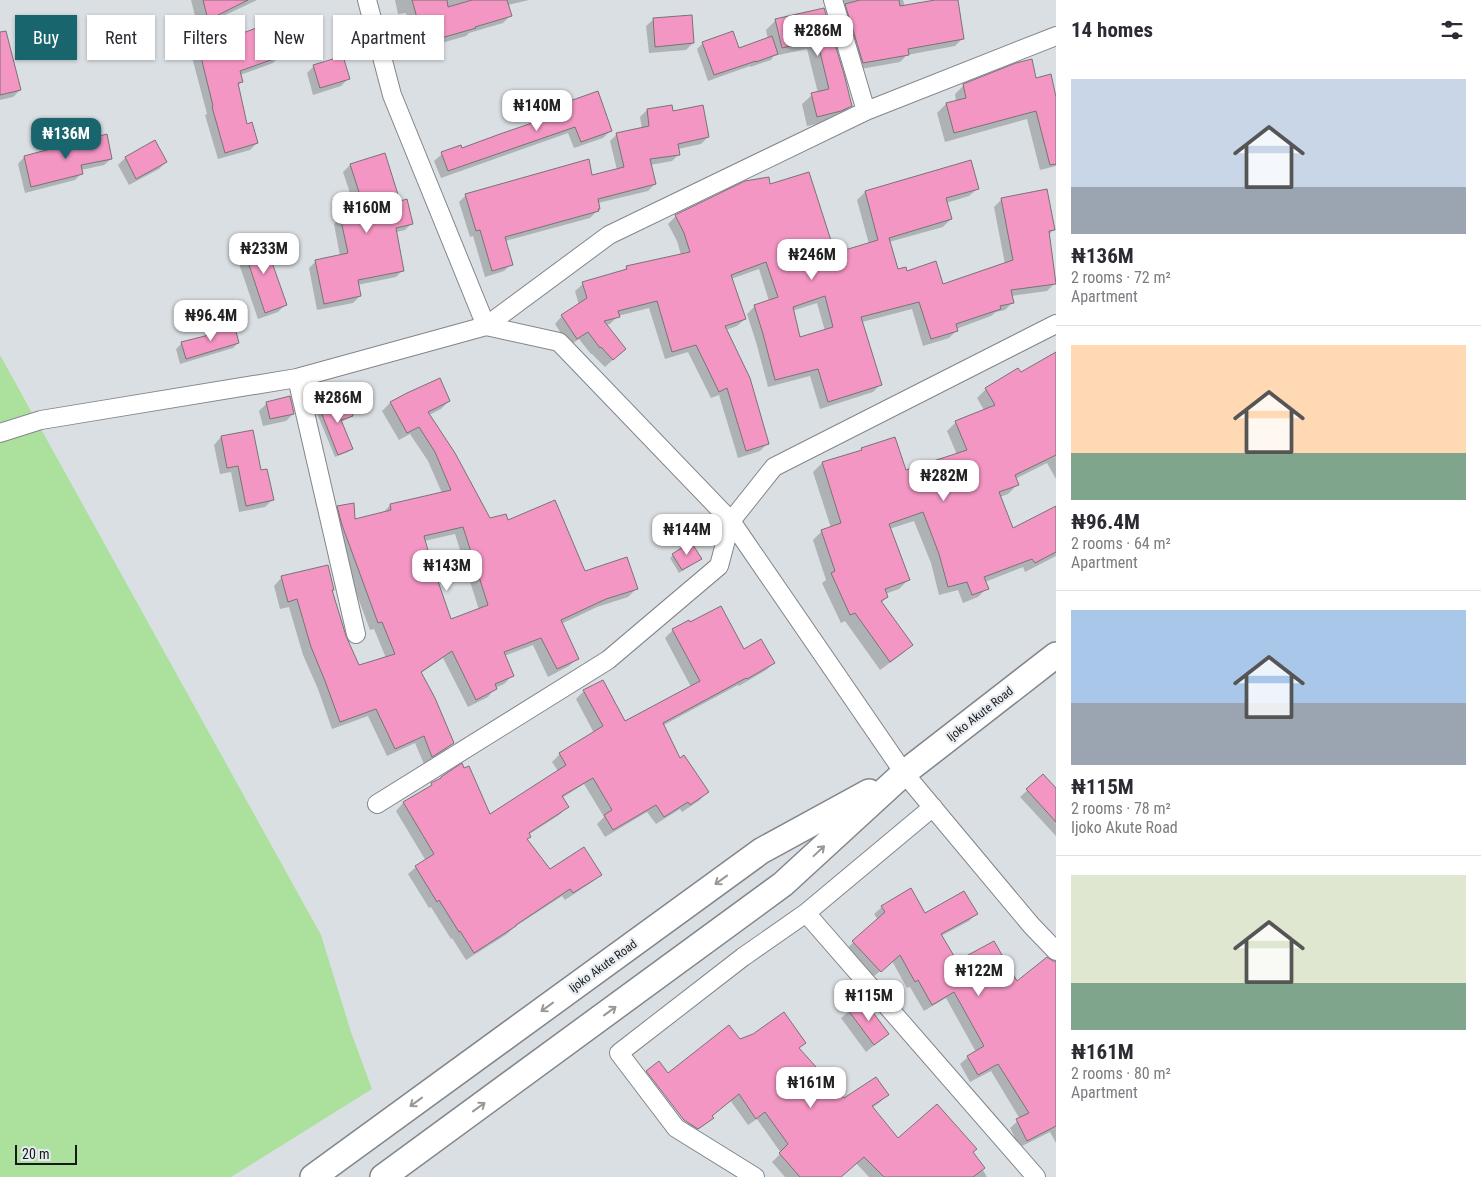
<!DOCTYPE html>
<meta charset="utf-8">
<style>
body{margin:0;font-family:"Roboto Condensed",sans-serif;background:#f2f2f3;color:#2b2b33;height:100vh;display:flex;flex-direction:column;font-size:19px;white-space:nowrap}
*{box-sizing:border-box;margin:0}
p{font-size:16px;color:#7c7c81}
.icon{flex:none;width:28px;height:28px;fill:none;stroke:currentColor;stroke-width:2;stroke-linecap:round;stroke-linejoin:round}
.map{position:relative;flex:1;overflow:hidden}
.drawer{display:flex;flex-direction:column;background:#fff;width:425px}
.drawer>*{flex:none}
.hud{position:absolute;left:15px;top:15px;width:475px;height:45px;display:flex;gap:10px}
.scale{position:absolute;left:15px;bottom:12px;width:62px;box-sizing:border-box;padding-left:5px;border:2px solid #17191a;border-top:0;font-size:14px;line-height:18px;white-space:nowrap;color:#17191a;-webkit-text-stroke:4px #e7ecf1;paint-order:stroke}
.price{position:absolute;translate:-50% -42px;padding:0 11px;border-radius:10px;background:#fff;color:#222;font-size:16px;line-height:32px;filter:drop-shadow(0 1px 2px #0008)}
.price::after{content:'';position:absolute;left:50%;top:30px;width:15px;height:11px;margin-left:-8px;background:inherit;clip-path:polygon(0 0,100% 0,50% 100%)}
.price.current{background:#18656e;color:#fff}
ul{padding:0;list-style:none}
li{display:grid;align-content:center;gap:10px;height:265px;padding:0 15px}
li+li{border-top:1px solid #e1e1e2}
li span{display:grid;place-items:center;height:155px;border-radius:0px;color:#555}
li>.icon{margin-inline-start:auto}
span .icon{width:90px;height:90px;fill:#fffc;stroke-width:1}
li b{font-size:21px}
h2{display:flex;justify-content:space-between;align-items:center;height:60px;padding:0 15px;font-size:21px}
.pill{padding:0 18px;border-radius:0px;background:#fff;box-shadow:0 1px 4px #0004;font-size:18px;line-height:45px}
.pill.current{background:#18656e;color:#fff}
main{display:flex;flex:1;min-height:0}
.map>svg:first-child{display:block}
</style>
<main>
<div class="map">
<svg width="1056" height="1177" viewBox="0 0 1056 1177">
<rect width="100%" height="100%" fill="#dadfe3"/>
<!-- green -->
<path fill="#abe19d" d="M 0,355 L 321,935 L 351,1032 L 372,1089 L 231,1177 L 0,1177 Z"/>
<!-- shadow -->
<path fill="#0003" fill-rule="evenodd" d="M 191,0 L 257,0 L 198,28 Z
M 395,0 L 529,0 L 508,5 L 511,15 L 503,23 L 469,33 L 466,36 L 417,50 L 406,13 L 398,14 Z
M 843,0 L 903,0 L 905,7 L 943,0 L 956,0 L 963,38 L 955,46 L 907,55 L 900,62 L 855,70 L 838,12 L 844,6 Z
M 824,10 L 850,106 L 840,116 L 830,121 L 807,126 L 802,104 L 812,95 L 818,93 L 807,49 L 774,56 L 771,60 L 750,67 L 750,66 L 708,81 L 697,49 L 703,43 L 738,49 L 768,39 L 766,30 L 776,20 Z
M 654,19 L 693,43 L 686,50 L 649,53 L 646,26 Z
M 200,50 L 280,56 L 273,63 L 240,75 L 242,82 L 237,86 L 246,125 L 257,143 L 250,150 L 218,159 L 205,115 L 207,114 L 192,57 Z
M 0,61 L 20,90 L 13,97 L 0,100 Z
M 314,66 L 348,79 L 341,86 L 313,95 L 307,73 Z
M 1035,79 L 1056,102 L 1056,166 L 1040,170 L 1027,119 L 945,142 L 937,113 L 946,104 L 956,101 L 955,94 L 964,85 Z
M 567,103 L 610,131 L 603,138 L 574,148 L 568,133 L 441,178 L 434,161 L 442,154 L 460,146 L 462,150 L 562,114 L 560,110 Z
M 647,110 L 672,113 L 708,137 L 701,144 L 678,149 L 679,154 L 672,161 L 650,165 L 655,184 L 648,191 L 598,203 L 597,211 L 590,218 L 505,241 L 511,264 L 504,271 L 485,277 L 473,236 L 470,237 L 459,202 L 466,195 L 591,176 L 617,170 L 610,141 L 617,134 L 642,129 L 640,117 Z
M 106,136 L 111,159 L 104,165 L 81,170 L 82,173 L 75,180 L 25,193 L 18,164 L 24,157 Z
M 384,155 L 399,202 L 412,223 L 405,230 L 396,232 L 403,270 L 396,277 L 357,285 L 360,296 L 353,303 L 317,310 L 309,268 L 316,261 L 340,256 L 334,224 L 341,217 L 357,214 L 343,172 L 350,165 Z
M 125,158 L 166,162 L 159,169 L 129,185 L 118,165 Z
M 970,162 L 977,189 L 969,196 L 946,203 L 951,219 L 943,227 L 889,242 L 897,270 L 943,286 L 1005,264 L 994,207 L 1002,199 L 1054,229 L 1049,235 L 1054,284 L 1047,291 L 1011,296 L 1013,302 L 1005,310 L 996,312 L 991,316 L 956,329 L 957,330 L 949,338 L 923,346 L 912,309 L 862,322 L 880,385 L 873,392 L 820,409 L 810,376 L 768,387 L 756,342 L 747,314 L 755,306 L 769,301 L 759,269 L 731,279 L 745,319 L 737,326 L 726,330 L 768,443 L 760,451 L 738,458 L 719,395 L 711,398 L 688,352 L 665,359 L 649,308 L 618,316 L 610,324 L 606,325 L 616,357 L 605,367 L 592,354 L 591,354 L 579,339 L 569,346 L 555,324 L 562,316 L 579,305 L 575,291 L 583,284 L 623,272 L 627,267 L 681,255 L 677,241 L 668,224 L 676,216 L 769,185 L 835,255 L 869,244 L 857,200 L 865,192 ZM 817,303 L 825,331 L 799,339 L 792,311 Z
M 262,238 L 285,305 L 278,312 L 258,319 L 235,252 L 242,245 Z
M 209,333 L 238,343 L 233,348 L 180,364 L 176,349 L 182,343 L 204,337 Z
M 1056,361 L 1056,479 L 1047,463 L 1015,479 L 1017,485 L 1008,494 L 1000,497 L 1013,530 L 1056,508 L 1056,556 L 1025,572 L 1023,567 L 985,582 L 987,588 L 978,597 L 963,603 L 958,590 L 939,595 L 931,563 L 914,521 L 889,529 L 908,580 L 899,589 L 885,594 L 887,597 L 881,603 L 911,645 L 902,654 L 880,670 L 845,621 L 841,623 L 822,583 L 826,580 L 813,540 L 822,531 L 831,528 L 813,472 L 822,463 L 860,452 L 862,449 L 905,471 L 957,455 L 947,431 L 956,422 L 984,410 L 977,398 L 986,389 L 1018,370 L 1020,373 Z
M 408,394 L 449,401 L 441,409 L 429,415 L 489,520 L 507,522 L 584,572 L 636,589 L 628,597 L 597,607 L 561,624 L 578,658 L 569,666 L 548,677 L 533,645 L 504,656 L 512,676 L 504,684 L 495,688 L 488,697 L 468,707 L 443,658 L 421,673 L 453,743 L 444,751 L 424,764 L 415,743 L 387,756 L 368,716 L 332,729 L 318,689 L 303,655 L 289,607 L 280,609 L 274,586 L 282,577 L 333,590 L 331,591 L 344,637 L 358,667 L 386,658 L 374,629 L 370,630 L 334,533 L 330,515 L 338,507 L 354,521 L 382,514 L 390,505 L 442,493 L 428,461 L 410,434 L 399,440 L 382,411 L 390,403 ZM 455,534 L 479,610 L 450,621 L 424,541 Z
M 347,400 L 352,416 L 348,419 L 340,422 L 351,449 L 348,452 L 335,457 L 316,411 L 319,408 Z
M 267,403 L 293,414 L 286,421 L 263,426 L 259,411 Z
M 252,431 L 260,472 L 272,500 L 265,507 L 239,512 L 231,472 L 220,474 L 214,445 L 221,437 Z
M 673,555 L 697,562 L 679,573 L 670,558 Z
M 688,622 L 744,650 L 774,663 L 766,670 L 739,686 L 738,685 L 662,726 L 680,759 L 707,792 L 700,800 L 682,812 L 680,809 L 656,824 L 647,812 L 605,837 L 597,824 L 604,817 L 584,784 L 562,798 L 567,807 L 559,815 L 528,835 L 526,840 L 550,871 L 600,875 L 592,882 L 565,900 L 562,896 L 513,928 L 507,934 L 466,960 L 452,938 L 451,939 L 431,907 L 429,908 L 408,874 L 416,867 L 426,861 L 396,811 L 403,803 L 426,790 L 432,784 L 489,816 L 558,771 L 552,762 L 560,754 L 594,733 L 576,699 L 584,691 L 624,723 L 691,687 L 665,638 L 673,630 Z
M 1043,776 L 1056,790 L 1056,836 L 1020,797 Z
M 882,907 L 925,915 L 976,914 L 969,921 L 941,936 L 957,963 L 1017,983 L 1056,963 L 1056,1143 L 1050,1132 L 1020,1147 L 1010,1128 L 1020,1119 L 991,1071 L 970,1082 L 960,1064 L 968,1057 L 976,1052 L 946,998 L 924,1011 L 910,987 L 907,988 L 892,961 L 872,978 L 846,949 L 878,920 L 874,914 Z
M 863,1000 L 888,1034 L 866,1052 L 841,1018 Z
M 740,1041 L 798,1049 L 843,1100 L 887,1095 L 879,1103 L 872,1108 L 898,1140 L 972,1152 L 987,1177 L 869,1177 L 856,1163 L 840,1177 L 785,1177 L 772,1162 L 781,1153 L 757,1119 L 748,1125 L 730,1100 L 711,1116 L 712,1118 L 704,1125 L 690,1136 L 639,1079 L 646,1073 L 687,1126 L 689,1125 L 648,1071 L 667,1075 Z"/>
<!-- building -->
<path fill="#f396c3" stroke="#797375" fill-rule="evenodd" d="M 203,0 L 248,0 L 208,20 Z
M 412,0 L 447,0 L 448,7 L 472,0 L 507,0 L 512,16 L 475,27 L 476,28 L 424,43 Z
M 860,0 L 899,0 L 900,6 L 935,0 L 958,0 L 964,39 L 908,49 L 909,55 L 863,63 L 845,4 Z
M 824,8 L 844,74 L 852,106 L 841,111 L 817,117 L 811,93 L 829,89 L 817,40 L 782,48 L 775,19 Z
M 692,15 L 694,43 L 655,47 L 653,18 Z
M 270,23 L 282,56 L 240,71 L 243,82 L 238,83 L 247,124 L 252,122 L 258,143 L 225,153 L 212,107 L 213,106 L 199,49 Z
M 6,31 L 21,90 L 0,95 L 0,32 Z
M 733,31 L 739,48 L 772,36 L 778,54 L 756,62 L 756,61 L 714,75 L 702,42 Z
M 343,56 L 350,79 L 320,88 L 313,65 Z
M 1032,59 L 1036,78 L 1051,74 L 1056,97 L 1056,164 L 1050,165 L 1036,111 L 954,133 L 946,103 L 966,98 L 963,84 L 1016,63 Z
M 598,91 L 612,131 L 581,142 L 575,127 L 448,171 L 441,152 L 461,145 L 462,148 L 500,134 L 570,110 L 567,102 Z
M 672,105 L 673,111 L 703,105 L 709,137 L 678,144 L 680,155 L 650,159 L 656,184 L 598,199 L 600,209 L 598,209 L 599,211 L 505,237 L 513,265 L 492,271 L 480,230 L 476,231 L 465,194 L 589,159 L 592,175 L 624,167 L 616,133 L 649,126 L 647,109 Z
M 107,134 L 112,159 L 81,165 L 83,174 L 31,187 L 24,156 Z
M 155,140 L 167,162 L 136,179 L 125,157 Z
M 385,153 L 400,201 L 407,199 L 413,224 L 396,228 L 404,271 L 358,280 L 361,296 L 324,304 L 315,260 L 348,253 L 340,216 L 365,211 L 350,164 Z
M 971,160 L 979,189 L 946,198 L 952,219 L 889,238 L 898,269 L 906,267 L 907,271 L 936,261 L 943,284 L 1013,260 L 1001,198 L 1047,189 L 1055,230 L 1049,231 L 1056,284 L 1011,290 L 1014,303 L 1000,306 L 1001,309 L 956,324 L 958,331 L 931,339 L 919,302 L 861,317 L 882,385 L 828,402 L 818,369 L 775,380 L 763,334 L 754,305 L 778,297 L 766,262 L 731,275 L 746,319 L 725,326 L 750,378 L 769,444 L 746,451 L 727,388 L 719,392 L 696,345 L 672,352 L 657,301 L 618,311 L 620,317 L 604,321 L 626,349 L 613,360 L 601,347 L 600,348 L 588,332 L 577,339 L 561,315 L 587,298 L 582,282 L 627,269 L 626,266 L 690,252 L 684,233 L 675,215 L 745,181 L 769,177 L 770,184 L 809,172 L 835,253 L 878,240 L 865,191 ZM 825,296 L 833,327 L 800,337 L 793,307 Z
M 263,237 L 287,305 L 265,313 L 242,244 Z
M 234,324 L 239,343 L 186,359 L 181,342 L 209,335 L 208,331 Z
M 1056,352 L 1056,455 L 1015,475 L 1019,485 L 999,492 L 1013,528 L 1056,506 L 1056,552 L 1035,563 L 1032,559 L 984,577 L 989,589 L 972,595 L 967,582 L 948,587 L 939,554 L 923,512 L 889,524 L 910,580 L 885,589 L 888,597 L 881,601 L 913,645 L 890,662 L 855,613 L 850,615 L 831,573 L 835,571 L 821,530 L 841,523 L 822,462 L 862,450 L 861,448 L 895,437 L 906,470 L 967,450 L 955,421 L 995,405 L 985,388 L 1018,368 L 1021,372 Z
M 440,378 L 450,401 L 428,412 L 455,453 L 490,518 L 506,514 L 508,520 L 555,500 L 585,571 L 627,557 L 638,589 L 606,599 L 561,620 L 579,659 L 557,669 L 541,638 L 504,652 L 514,676 L 495,684 L 497,689 L 476,700 L 452,651 L 421,672 L 435,698 L 454,743 L 432,757 L 424,736 L 395,749 L 376,709 L 340,722 L 325,681 L 311,647 L 297,599 L 288,602 L 281,576 L 328,565 L 334,590 L 332,590 L 346,636 L 359,665 L 395,654 L 382,622 L 378,623 L 342,525 L 337,506 L 354,503 L 355,519 L 391,510 L 390,504 L 451,490 L 435,452 L 419,427 L 407,433 L 390,402 L 407,393 ZM 463,527 L 488,605 L 451,619 L 430,558 L 424,536 Z
M 290,396 L 294,414 L 270,419 L 266,402 Z
M 348,398 L 353,416 L 341,420 L 353,449 L 338,455 L 319,407 Z
M 253,430 L 261,470 L 267,469 L 274,500 L 246,506 L 238,466 L 227,468 L 221,436 Z
M 691,542 L 702,559 L 682,570 L 672,554 Z
M 721,606 L 744,649 L 761,639 L 775,663 L 747,679 L 746,678 L 663,723 L 680,758 L 684,755 L 709,792 L 690,805 L 688,802 L 664,817 L 656,805 L 613,830 L 604,815 L 612,810 L 593,778 L 562,796 L 569,807 L 529,833 L 531,837 L 527,839 L 550,869 L 584,847 L 602,875 L 573,893 L 570,889 L 516,925 L 516,926 L 474,953 L 460,931 L 459,932 L 439,900 L 437,902 L 415,866 L 434,854 L 403,802 L 432,785 L 431,783 L 441,778 L 441,777 L 462,763 L 464,768 L 469,766 L 490,814 L 566,765 L 559,753 L 603,726 L 583,690 L 603,680 L 625,721 L 700,681 L 672,629 L 689,620 L 690,622 Z
M 1043,774 L 1056,788 L 1056,822 L 1026,789 Z
M 911,888 L 925,913 L 964,891 L 978,914 L 941,934 L 957,961 L 994,941 L 1017,981 L 1047,957 L 1053,961 L 1056,961 L 1056,1126 L 1027,1141 L 1016,1119 L 1029,1113 L 998,1064 L 978,1075 L 967,1056 L 984,1046 L 954,992 L 932,1005 L 918,980 L 915,982 L 900,955 L 881,972 L 852,941 L 885,912 L 881,906 Z
M 863,999 L 889,1034 L 874,1045 L 848,1010 Z
M 784,1012 L 806,1043 L 799,1048 L 844,1098 L 876,1077 L 889,1095 L 872,1106 L 898,1138 L 937,1104 L 977,1149 L 973,1152 L 985,1168 L 973,1177 L 884,1177 L 864,1157 L 841,1177 L 800,1177 L 779,1153 L 788,1144 L 765,1112 L 756,1119 L 739,1094 L 712,1116 L 714,1118 L 698,1129 L 684,1120 L 646,1071 L 659,1061 L 668,1073 L 729,1025 L 740,1039 L 753,1034 Z"/>
<g fill="none" stroke-linecap="round" stroke-linejoin="round">
<defs>
<path id="street" d="M 367,0 L 392,95 L 486,326 L 609,235 L 866,111 L 1056,36
M 833,0 L 866,111
M 297,378 L 356,634
M 0,433 L 41,420 L 297,378 L 486,326 L 559,342 L 731,521 L 904,773 L 1031,925 L 1056,951
M 377,804 L 608,660 L 719,566 L 731,521 L 774,467 L 1056,324
M 806,913 L 1036,1177
M 755,1177 L 676,1128 L 619,1053 L 743,957 L 806,913 L 933,807"/>
<path id="secondary" d="M 313,1177 L 761,851 L 869,792
M 383,1177 L 783,884 L 904,773 L 1056,655"/>
</defs>
<!-- street casing -->
<use href="#street" stroke="#82868b" stroke-width="20"/>
<!-- secondary casing -->
<use href="#secondary" stroke="#82868b" stroke-width="28"/>
<!-- street -->
<use href="#street" stroke="#fff" stroke-width="18"/>
<!-- secondary -->
<use href="#secondary" stroke="#fff" stroke-width="25"/>
</g>
<!-- one-way arrows -->
<defs><path id="oneway-shaft" d="M-6 0H5M1.5-3L5.5 0L1.5 3" fill="none" stroke-width="1.6" stroke-linecap="round" stroke-linejoin="round" transform="scale(1.25)"/></defs>
<g stroke="#979898">
<use href="#oneway-shaft" transform="translate(819 851) rotate(-43)"/>
<use href="#oneway-shaft" transform="translate(721 880) rotate(144)"/>
<use href="#oneway-shaft" transform="translate(547 1007) rotate(144)"/>
<use href="#oneway-shaft" transform="translate(610 1011) rotate(-36)"/>
<use href="#oneway-shaft" transform="translate(416 1102) rotate(144)"/>
<use href="#oneway-shaft" transform="translate(479 1107) rotate(-36)"/>
</g>
<g text-anchor="middle" stroke-width="4.5" stroke-linejoin="round" paint-order="stroke">
<!-- street labels -->
<g font-size="12" fill="#17191a" stroke="#e7ecf1">
<text transform="translate(980 714) rotate(-38)" y="4">Ijoko Akute Road</text>
<text transform="translate(603 966) rotate(-36)" y="4">Ijoko Akute Road</text>
</g>
</g>
</svg>
<div class="scale">20 m</div>
<b class="price" style="left:818px;top:57px">₦286M</b>
<b class="price" style="left:537px;top:132px">₦140M</b>
<b class="price current" style="left:66px;top:160px">₦136M</b>
<b class="price" style="left:367px;top:234px">₦160M</b>
<b class="price" style="left:264px;top:275px">₦233M</b>
<b class="price" style="left:812px;top:281px">₦246M</b>
<b class="price" style="left:211px;top:342px">₦96.4M</b>
<b class="price" style="left:338px;top:424px">₦286M</b>
<b class="price" style="left:944px;top:502px">₦282M</b>
<b class="price" style="left:687px;top:556px">₦144M</b>
<b class="price" style="left:447px;top:592px">₦143M</b>
<b class="price" style="left:979px;top:997px">₦122M</b>
<b class="price" style="left:869px;top:1022px">₦115M</b>
<b class="price" style="left:811px;top:1109px">₦161M</b>
<div class="hud">
<a class="pill current">Buy</a>
<a class="pill">Rent</a>
<a class="pill">Filters</a>
<a class="pill">New</a>
<a class="pill">Apartment</a>
</div>
</div>
<section class="drawer">
<h2>14 homes<svg class="icon" aria-label="filters" viewBox="0 0 24 24"><path d="M4 7h16M4 17h16"/><circle cx="9" cy="7" r="2"/><circle cx="15" cy="17" r="2"/></svg></h2>
<ul>
<li><span style="background:linear-gradient(#c9d6e8 70%,#9aa5b1 0)"><svg class="icon" aria-label="home" viewBox="0 0 24 24"><path d="M3 11l9-7 9 7M6 9v11h12V9"/></svg></span><div><b>₦136M</b><p>2 rooms · 72 m²</p><p>Apartment</p></div></li>
<li><span style="background:linear-gradient(#ffd9b3 70%,#7fa58c 0)"><svg class="icon" aria-label="home" viewBox="0 0 24 24"><path d="M3 11l9-7 9 7M6 9v11h12V9"/></svg></span><div><b>₦96.4M</b><p>2 rooms · 64 m²</p><p>Apartment</p></div></li>
<li><span style="background:linear-gradient(#a9c7e8 60%,#9aa5b1 0)"><svg class="icon" aria-label="home" viewBox="0 0 24 24"><path d="M3 11l9-7 9 7M6 9v11h12V9"/></svg></span><div><b>₦115M</b><p>2 rooms · 78 m²</p><p>Ijoko Akute Road</p></div></li>
<li><span style="background:linear-gradient(#dfe7d0 70%,#7fa58c 0)"><svg class="icon" aria-label="home" viewBox="0 0 24 24"><path d="M3 11l9-7 9 7M6 9v11h12V9"/></svg></span><div><b>₦161M</b><p>2 rooms · 80 m²</p><p>Apartment</p></div></li>
</ul>
</section>
</main>
